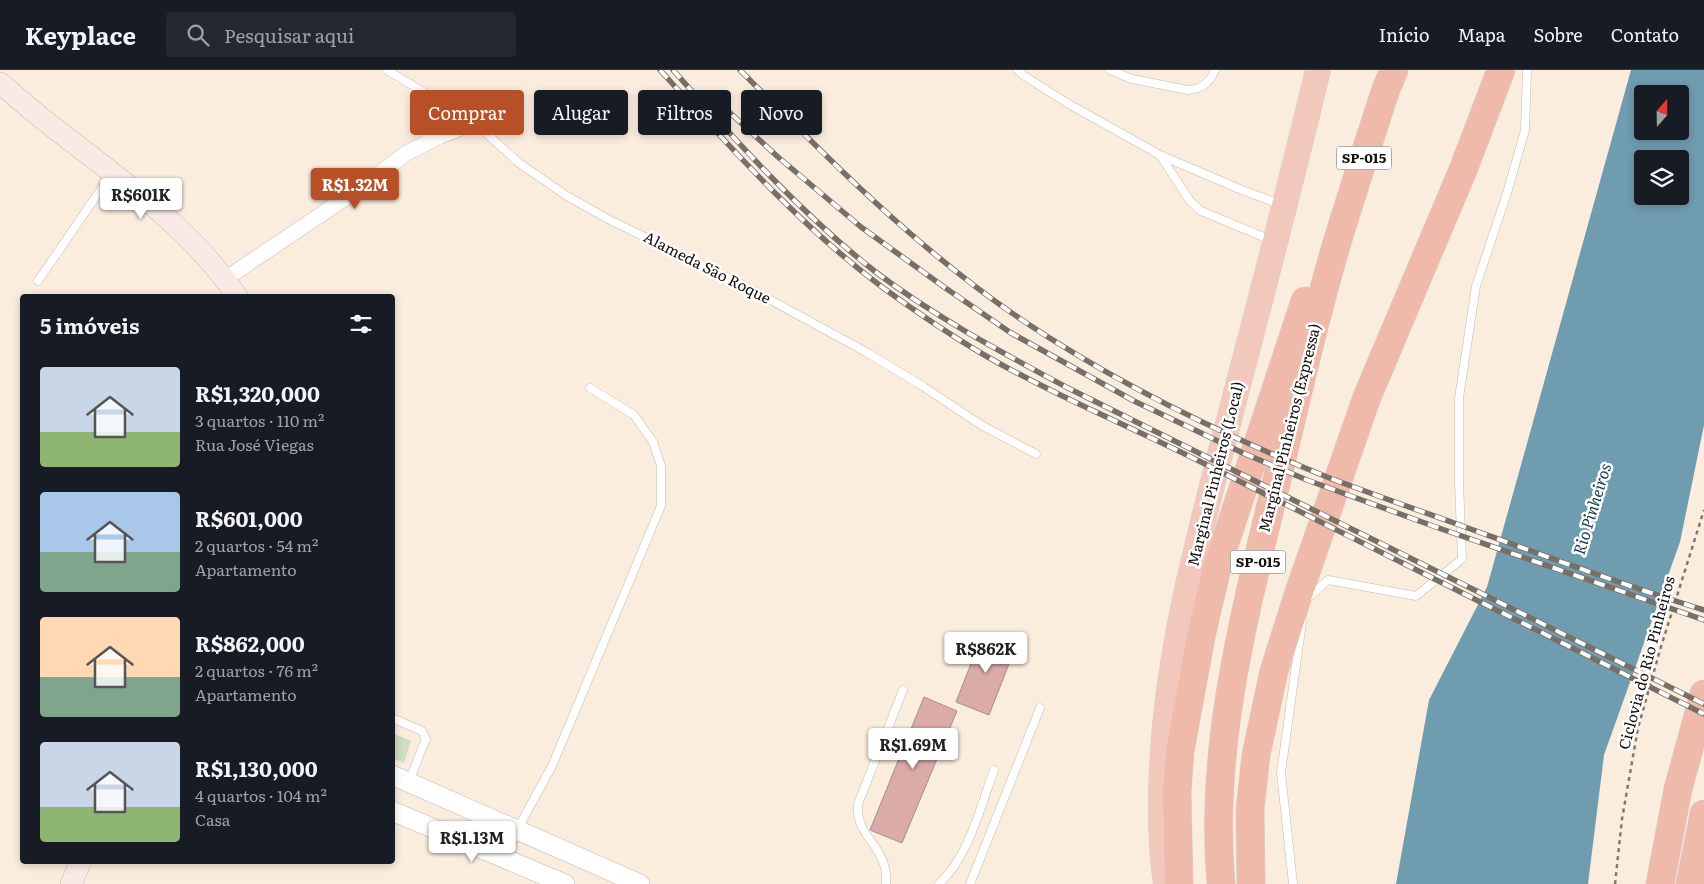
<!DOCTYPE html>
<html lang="pt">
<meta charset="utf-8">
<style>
body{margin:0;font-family:Literata,serif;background:#242831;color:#f1f3f6;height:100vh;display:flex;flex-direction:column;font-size:19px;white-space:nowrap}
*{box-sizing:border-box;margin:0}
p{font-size:16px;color:#9ea1a6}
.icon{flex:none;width:28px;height:28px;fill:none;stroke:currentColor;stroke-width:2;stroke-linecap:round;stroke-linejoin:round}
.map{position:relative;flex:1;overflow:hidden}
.side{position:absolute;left:20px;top:224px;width:375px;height:570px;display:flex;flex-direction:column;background:#171b24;border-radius:5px;box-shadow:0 2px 8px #0003}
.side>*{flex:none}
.guide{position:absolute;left:410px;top:20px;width:475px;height:45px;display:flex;gap:10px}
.needle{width:32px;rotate:20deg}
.fabs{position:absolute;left:1634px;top:15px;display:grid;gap:10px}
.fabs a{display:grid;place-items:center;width:55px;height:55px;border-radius:5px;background:#171b24;box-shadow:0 2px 8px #0003;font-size:25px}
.price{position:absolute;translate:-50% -42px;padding:0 11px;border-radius:5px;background:#fff;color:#222;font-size:16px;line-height:32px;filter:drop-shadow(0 1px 2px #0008)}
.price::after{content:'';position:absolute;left:50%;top:30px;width:15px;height:11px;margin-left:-8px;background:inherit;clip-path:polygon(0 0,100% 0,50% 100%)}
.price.current{background:#b75026;color:#fff}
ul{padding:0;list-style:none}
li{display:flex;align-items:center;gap:15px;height:125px;padding:0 20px}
li span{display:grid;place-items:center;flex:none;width:140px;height:100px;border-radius:5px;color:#555}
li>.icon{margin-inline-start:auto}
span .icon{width:60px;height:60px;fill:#fffc;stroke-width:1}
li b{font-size:21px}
h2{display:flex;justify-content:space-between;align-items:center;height:60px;padding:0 20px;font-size:21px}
.pill{padding:0 18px;border-radius:5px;background:#171b24;box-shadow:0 2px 8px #0003;font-size:18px;line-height:45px}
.pill.current{background:#b75026;color:#fff}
header{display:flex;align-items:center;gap:30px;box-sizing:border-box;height:70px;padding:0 25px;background:#171b24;border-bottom:1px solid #363941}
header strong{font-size:24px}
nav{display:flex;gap:28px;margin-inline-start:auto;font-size:18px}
.search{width:350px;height:45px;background:#242831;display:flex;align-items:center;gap:12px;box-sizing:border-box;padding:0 18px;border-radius:5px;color:#9ea1a6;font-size:19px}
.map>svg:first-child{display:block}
</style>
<header>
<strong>Keyplace</strong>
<div class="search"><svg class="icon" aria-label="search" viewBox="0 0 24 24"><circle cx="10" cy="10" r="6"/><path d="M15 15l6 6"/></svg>Pesquisar aqui</div>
<nav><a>Início</a><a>Mapa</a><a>Sobre</a><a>Contato</a></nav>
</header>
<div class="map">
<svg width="1704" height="814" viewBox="0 0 1704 814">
<rect width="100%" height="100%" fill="#fbedde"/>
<!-- green -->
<path fill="#d0ddc1" d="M 393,663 L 411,671 L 404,693 L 393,688 Z"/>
<!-- water -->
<path fill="#709caf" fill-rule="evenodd" d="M 1631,0 L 1704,0 L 1704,355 L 1680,472 L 1604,685 L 1588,814 L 1396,814 L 1429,630 L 1487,517 ZM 1642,24 L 1680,24 L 1680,61 L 1642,61 ZM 1642,89 L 1680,89 L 1680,126 L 1642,126 Z"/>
<!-- building -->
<path fill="#daaba9" stroke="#a48f8f" d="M 983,563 L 1016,576 L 989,645 L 956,632 Z
M 924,627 L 957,641 L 902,773 L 870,760 Z"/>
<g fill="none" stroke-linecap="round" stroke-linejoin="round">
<defs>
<path id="service" d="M 387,0 L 475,53 L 519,93 L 567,126 L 608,149 L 745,216 L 866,282 L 924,317 L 981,355 L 1036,384
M 1018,0 L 1023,5 L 1067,33 L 1160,85 L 1242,120 L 1282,135
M 1110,0 L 1132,9 L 1188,20 C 1202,19 1209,13 1215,0
M 1160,85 L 1190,131 L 1201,141 L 1271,170
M 38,211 L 112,103
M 1307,529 L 1328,510 L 1416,526 L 1462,489 L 1459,412 L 1459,328 L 1476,216 L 1507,123 L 1525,60 L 1527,0
M 392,648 L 422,661 L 426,669 L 409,711
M 506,788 L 517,760 L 552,696 L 661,436 L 661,396 L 653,372 L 634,345 L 590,318
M 886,814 C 889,775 855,769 858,734 L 903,620
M 939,814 C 969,786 980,738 994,700
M 970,814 L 1040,638
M 1293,814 L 1281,703 L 1302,552"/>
<path id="minor" d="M 225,209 L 362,117 L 405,84 L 440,66 L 475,53"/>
<path id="tertiary" d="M 392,705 L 640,814
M 392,741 L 565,814"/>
<path id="secondary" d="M 0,13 C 20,30 40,48 62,64 C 124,112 192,160 237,226
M 71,814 L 81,791"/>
<path id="trunk" d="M 1166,814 C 1160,775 1160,736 1162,697 C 1167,584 1197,474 1225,365 C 1257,243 1289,122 1318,0"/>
<path id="motorway" d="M 1179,814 L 1177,722 L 1180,681 L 1202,562 L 1218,494 L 1305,231
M 1221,814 C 1209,681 1243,550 1274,422 C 1294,340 1312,257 1336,176 C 1352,123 1369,71 1386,19 L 1394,0
M 1251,814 L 1250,740 L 1256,685 L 1274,601 L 1299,522 L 1367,327 L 1463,100 L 1501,0
M 1660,814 L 1678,719 L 1704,624
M 1690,814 L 1704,744"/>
</defs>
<!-- service casing -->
<use href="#service" stroke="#c7baab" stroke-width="9"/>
<!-- minor casing -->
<use href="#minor" stroke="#c7baab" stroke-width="16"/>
<!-- tertiary casing -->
<use href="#tertiary" stroke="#c7baab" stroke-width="20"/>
<!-- secondary casing -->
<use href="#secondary" stroke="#c7baab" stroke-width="22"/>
<!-- trunk casing -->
<use href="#trunk" stroke="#d5d4d3" stroke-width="26"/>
<!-- motorway casing -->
<use href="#motorway" stroke="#d5d4d3" stroke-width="29"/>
<!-- path -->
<path stroke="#80786e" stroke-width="2.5" stroke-dasharray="4 4" stroke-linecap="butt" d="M 1615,814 L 1622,749 L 1638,658 L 1660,580 L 1704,440"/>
<!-- service -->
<use href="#service" stroke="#fff" stroke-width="8"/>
<!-- minor -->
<use href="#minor" stroke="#fff" stroke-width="15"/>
<!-- tertiary -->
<use href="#tertiary" stroke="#fff" stroke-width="19"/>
<!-- secondary -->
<use href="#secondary" stroke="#faeae6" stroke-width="21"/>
<!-- trunk -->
<use href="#trunk" stroke="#f3c8bc" stroke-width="25"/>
<!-- motorway -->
<use href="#motorway" stroke="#f0baab" stroke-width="28"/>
<defs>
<path id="rail" d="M 660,0 C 730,77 799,155 882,217 C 915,241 950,265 986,286 C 1056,326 1131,357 1203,393 C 1370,477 1537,560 1704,644
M 673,0 C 736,71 801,144 877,203 C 937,248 1003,283 1068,318 L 1704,634
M 740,0 C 828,89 917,179 1022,250 C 1117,314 1221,364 1327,407 C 1369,423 1412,438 1454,453 C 1537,483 1620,514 1704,540
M 716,30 L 778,87 L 861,157 L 944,217 L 1011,263 L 1134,331 L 1243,383 L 1307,410 L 1433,456 L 1704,550"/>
</defs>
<!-- rail casing -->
<use href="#rail" stroke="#786f66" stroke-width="5.5"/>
<!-- rail -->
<use href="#rail" stroke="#fff" stroke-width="4" stroke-dasharray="11" stroke-linecap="butt"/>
</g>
<g text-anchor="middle" stroke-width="5" stroke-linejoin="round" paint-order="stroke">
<!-- shield labels -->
<g fill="#fff" stroke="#5a5754" stroke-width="1">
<rect x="1336.5" y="76.5" width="55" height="23" rx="4"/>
<rect x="1230.5" y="480.5" width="55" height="23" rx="4"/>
</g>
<g font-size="14" font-weight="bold" fill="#130f0a">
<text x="1364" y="93">SP-015</text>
<text x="1258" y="497">SP-015</text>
</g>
<!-- street labels -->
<g font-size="15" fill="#130f0a" stroke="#fff">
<text transform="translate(707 198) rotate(27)" y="5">Alameda São Roque</text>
<text transform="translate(1290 358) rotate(-76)" y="5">Marginal Pinheiros (Expressa)</text>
<text transform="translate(1216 404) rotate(-76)" y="5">Marginal Pinheiros (Local)</text>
<text transform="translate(1647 593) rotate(-75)" y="5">Ciclovia do Rio Pinheiros</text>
</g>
<!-- water labels -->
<g font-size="16" font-style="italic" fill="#153c4c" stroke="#fff">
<text transform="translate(1592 439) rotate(-73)" y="6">Rio Pinheiros</text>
</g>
</g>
</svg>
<div class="fabs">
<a><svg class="needle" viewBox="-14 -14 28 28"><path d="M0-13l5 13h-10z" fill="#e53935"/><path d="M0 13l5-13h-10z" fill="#9ea1a6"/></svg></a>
<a><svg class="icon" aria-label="layers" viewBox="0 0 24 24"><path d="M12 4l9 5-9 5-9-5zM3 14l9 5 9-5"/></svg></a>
</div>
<b class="price current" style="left:355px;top:140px">R$1.32M</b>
<b class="price" style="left:141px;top:150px">R$601K</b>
<b class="price" style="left:986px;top:604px">R$862K</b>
<b class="price" style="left:913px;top:700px">R$1.69M</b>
<b class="price" style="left:472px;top:793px">R$1.13M</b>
<div class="guide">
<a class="pill current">Comprar</a>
<a class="pill">Alugar</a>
<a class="pill">Filtros</a>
<a class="pill">Novo</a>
</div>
<section class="side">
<h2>5 imóveis<svg class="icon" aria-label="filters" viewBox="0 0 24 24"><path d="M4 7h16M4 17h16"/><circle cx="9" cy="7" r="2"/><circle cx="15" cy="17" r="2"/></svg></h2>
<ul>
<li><span style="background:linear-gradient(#c9d6e8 65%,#8fb573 0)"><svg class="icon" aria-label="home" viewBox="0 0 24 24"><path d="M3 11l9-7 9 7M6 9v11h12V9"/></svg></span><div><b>R$1,320,000</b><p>3 quartos · 110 m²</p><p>Rua José Viegas</p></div></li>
<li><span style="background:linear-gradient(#a9c7e8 60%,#7fa58c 0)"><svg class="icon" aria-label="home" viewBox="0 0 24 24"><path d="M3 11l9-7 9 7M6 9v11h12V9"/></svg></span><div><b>R$601,000</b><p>2 quartos · 54 m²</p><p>Apartamento</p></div></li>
<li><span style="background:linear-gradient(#ffd9b3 60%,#7fa58c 0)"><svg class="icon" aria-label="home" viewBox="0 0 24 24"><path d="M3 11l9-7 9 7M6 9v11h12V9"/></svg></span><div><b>R$862,000</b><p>2 quartos · 76 m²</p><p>Apartamento</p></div></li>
<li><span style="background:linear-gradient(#c9d6e8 65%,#8fb573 0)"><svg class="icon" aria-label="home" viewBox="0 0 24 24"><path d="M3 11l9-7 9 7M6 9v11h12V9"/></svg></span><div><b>R$1,130,000</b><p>4 quartos · 104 m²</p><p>Casa</p></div></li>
</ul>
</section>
</div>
